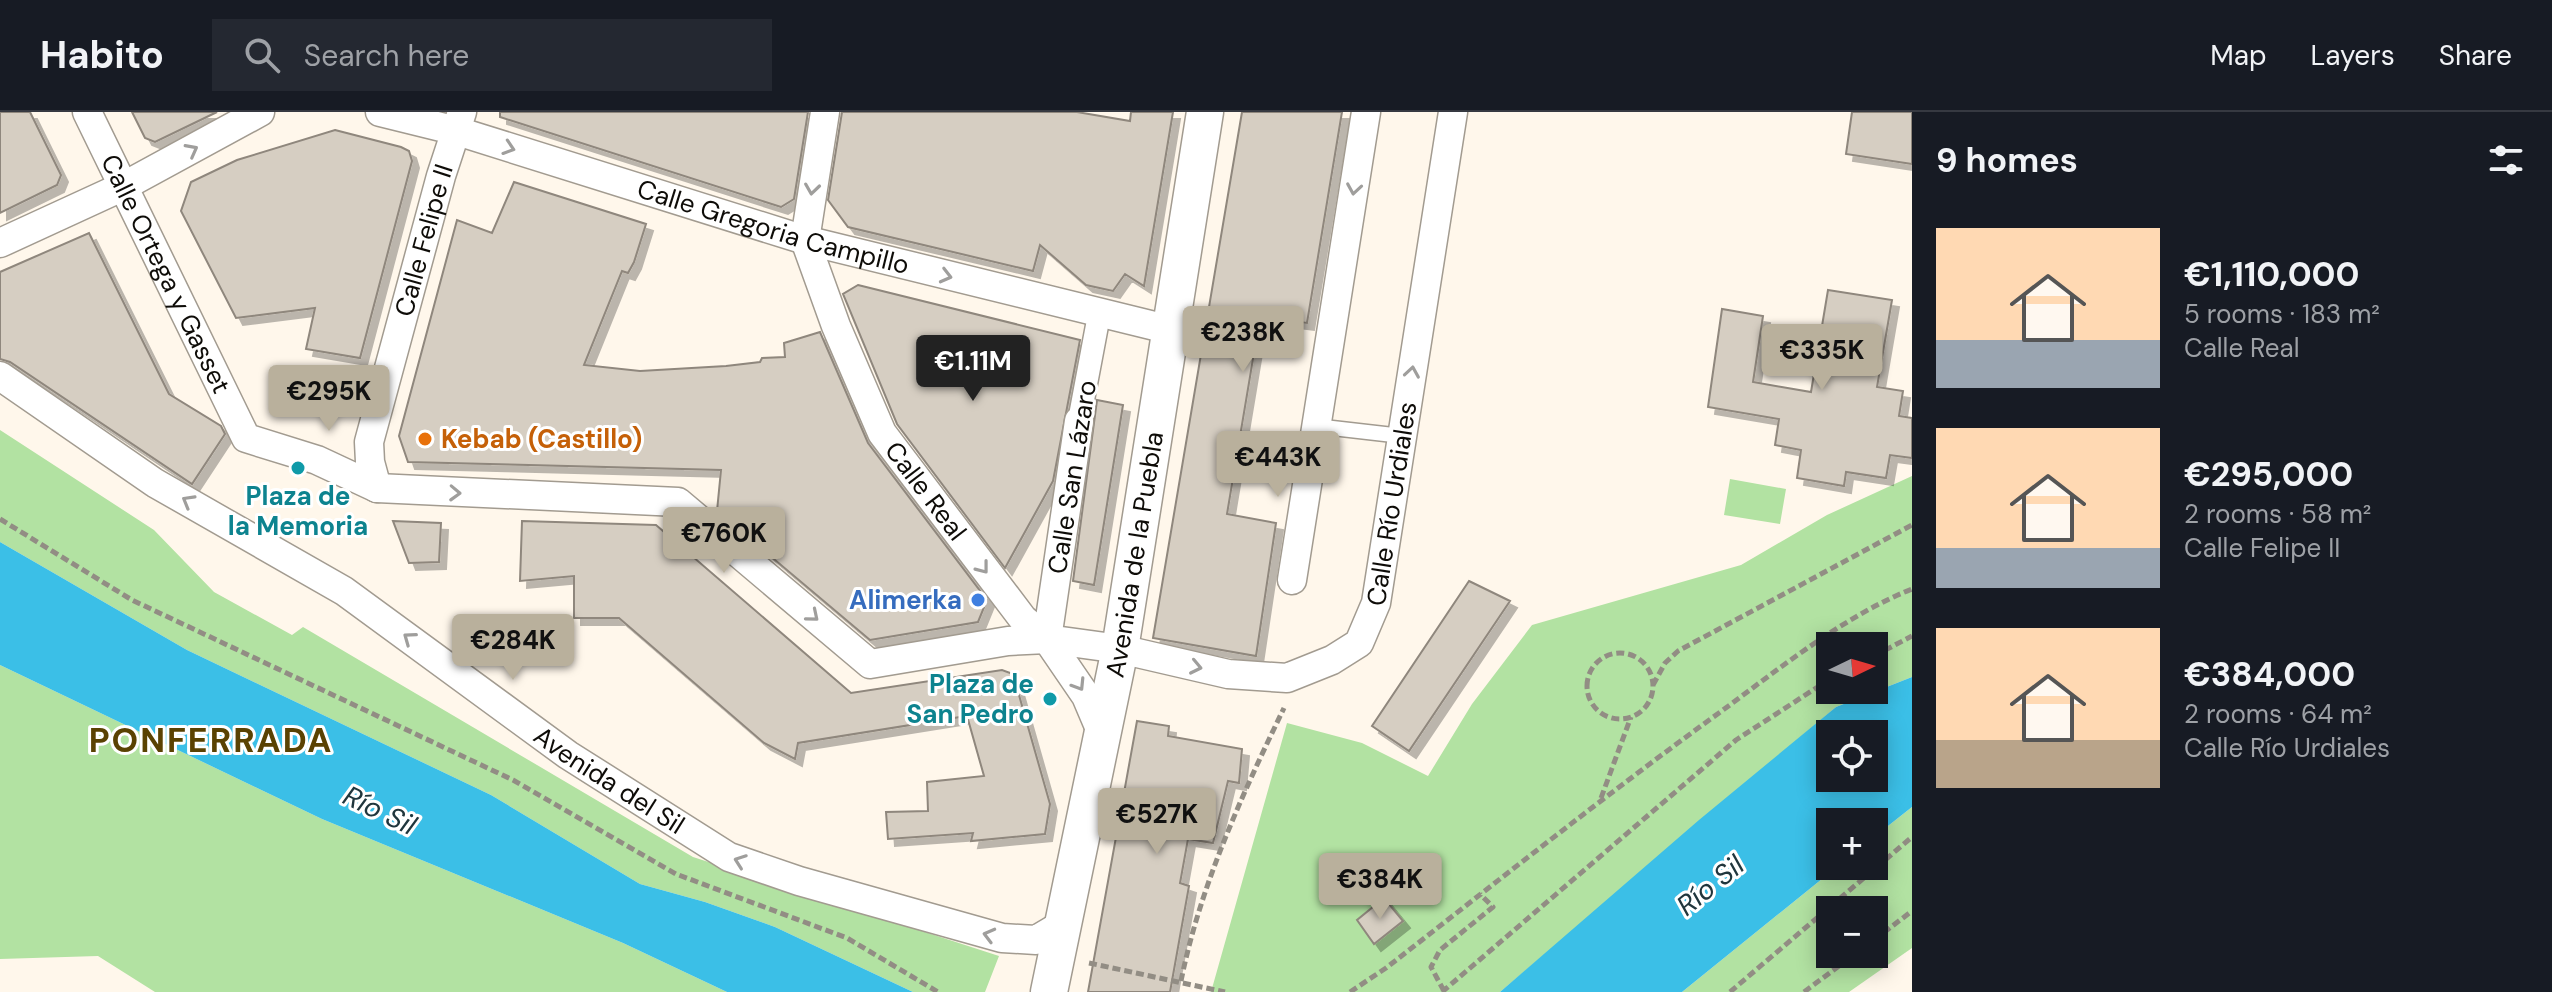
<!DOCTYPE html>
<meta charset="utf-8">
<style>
body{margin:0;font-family:"DM Sans",sans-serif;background:#242831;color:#f1f3f6;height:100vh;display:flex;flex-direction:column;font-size:30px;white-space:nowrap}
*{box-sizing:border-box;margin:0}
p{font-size:26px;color:#9ea1a6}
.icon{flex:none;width:44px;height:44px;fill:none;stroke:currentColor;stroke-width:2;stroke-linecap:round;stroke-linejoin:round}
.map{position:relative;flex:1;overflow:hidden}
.sheet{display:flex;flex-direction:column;background:#171b24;width:640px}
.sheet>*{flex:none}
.needle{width:52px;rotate:85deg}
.fabs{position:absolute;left:1816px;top:520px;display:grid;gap:16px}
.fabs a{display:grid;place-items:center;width:72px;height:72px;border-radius:0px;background:#171b24;box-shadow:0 4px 20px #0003;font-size:40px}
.price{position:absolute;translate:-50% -68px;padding:0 18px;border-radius:8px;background:#b9b09c;color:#111;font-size:26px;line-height:52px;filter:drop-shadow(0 2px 4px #0008)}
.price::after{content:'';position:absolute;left:50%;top:48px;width:24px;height:18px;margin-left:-12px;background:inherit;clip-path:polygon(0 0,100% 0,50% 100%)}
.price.current{background:#222;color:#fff}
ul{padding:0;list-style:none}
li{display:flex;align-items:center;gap:24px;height:200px;padding:0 24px}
li span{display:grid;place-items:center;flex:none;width:224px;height:160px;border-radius:0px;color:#555}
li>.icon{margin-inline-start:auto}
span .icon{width:96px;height:96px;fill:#fffc;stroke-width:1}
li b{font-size:34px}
h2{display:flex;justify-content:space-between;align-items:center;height:96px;padding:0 24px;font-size:34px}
header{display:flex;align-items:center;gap:48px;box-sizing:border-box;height:112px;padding:0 40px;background:#171b24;border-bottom:2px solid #363941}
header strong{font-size:38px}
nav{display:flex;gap:44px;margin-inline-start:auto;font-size:28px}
.search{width:560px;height:72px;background:#242831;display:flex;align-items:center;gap:20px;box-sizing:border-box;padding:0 28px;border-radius:0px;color:#9ea1a6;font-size:30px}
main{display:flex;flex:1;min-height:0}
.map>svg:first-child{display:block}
</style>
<header>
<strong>Habito</strong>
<div class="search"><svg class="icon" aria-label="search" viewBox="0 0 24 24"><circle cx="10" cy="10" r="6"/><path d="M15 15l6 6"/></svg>Search here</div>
<nav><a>Map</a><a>Layers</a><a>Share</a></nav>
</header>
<main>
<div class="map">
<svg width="1912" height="880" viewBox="0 0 1912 880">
<defs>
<filter id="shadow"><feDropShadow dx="7" dy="7" stdDeviation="0" flood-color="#0004"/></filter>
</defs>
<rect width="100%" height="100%" fill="#fff7eb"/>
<!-- green -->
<path fill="#b2e2a2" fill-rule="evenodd" d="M 0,318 L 154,418 L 214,480 L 292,523 L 303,515 L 693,745 L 999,844 L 985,880 L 913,880 L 775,815 L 705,790 L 640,772 L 491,683 L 187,538 L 0,430 Z
M 1912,364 L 1912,565 L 1836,595 L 1500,880 L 1211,880 L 1287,611 L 1362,631 L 1428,664 L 1472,592 L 1532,513 L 1741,453 L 1827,403 ZM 1830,534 L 1874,534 L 1874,578 L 1830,578 Z
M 1730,367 L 1786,377 L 1780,412 L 1724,403 Z
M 0,553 L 322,707 L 623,831 L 727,880 L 155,880 L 98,844 L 0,847 Z
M 1912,695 L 1912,836 L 1849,880 L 1682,880 L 1838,754 L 1874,754 L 1874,725 ZM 1830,798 L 1874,798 L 1874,842 L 1830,842 Z"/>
<!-- water -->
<path fill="#3bbfe7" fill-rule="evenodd" d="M 0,430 L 187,538 L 491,683 L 640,772 L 705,790 L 775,815 L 913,880 L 727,880 L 623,831 L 322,707 L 0,553 Z
M 1912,565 L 1912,695 L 1874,725 L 1874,710 L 1830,710 L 1830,754 L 1838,754 L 1682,880 L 1500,880 L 1699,708 L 1836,595 ZM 1830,622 L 1874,622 L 1874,666 L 1830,666 Z"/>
<!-- building -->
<path fill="#d6cec2" stroke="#8f877d" stroke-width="2" filter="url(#shadow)" d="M 0,0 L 30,0 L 61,63 L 57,73 L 0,101 Z
M 132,0 L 217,0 L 155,30 L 145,26 Z
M 500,0 L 808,0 L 794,87 L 781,95 L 500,5 Z
M 842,0 L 1077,0 L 1130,9 L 1131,0 L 1173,0 L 1144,174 L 1125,162 L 1113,179 L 1086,173 L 1040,133 L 1033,159 L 848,115 L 828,88 Z
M 1242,0 L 1342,0 L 1307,211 L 1260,205 L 1227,402 L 1276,411 L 1256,544 L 1153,526 Z
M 1852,0 L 1912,0 L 1912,52 L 1846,42 Z
M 335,18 L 401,35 L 409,39 L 412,49 L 360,246 L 306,237 L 315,196 L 236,206 L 181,99 L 191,70 L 237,48 Z
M 514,70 L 646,112 L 634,150 L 628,161 L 622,159 L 584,253 L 640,259 L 726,254 L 760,250 L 762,246 L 785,245 L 784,231 L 820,220 L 868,331 L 987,488 L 978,510 L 870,528 L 717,399 L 721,358 L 408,350 L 399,324 L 457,108 L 492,121 Z
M 89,121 L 169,282 L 221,314 L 225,322 L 192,372 L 10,250 L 0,247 L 0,160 Z
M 858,173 L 1080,228 L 1053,369 L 1005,456 L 897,312 L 843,182 Z
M 1828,178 L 1892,188 L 1877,275 L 1903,279 L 1899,304 L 1912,306 L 1912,346 L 1890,343 L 1886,366 L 1846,360 L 1844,374 L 1797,366 L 1801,338 L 1775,333 L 1779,307 L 1708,295 L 1722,197 L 1763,204 L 1753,270 L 1811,280 Z
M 1097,288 L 1123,293 L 1094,473 L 1073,469 Z
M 393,409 L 441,411 L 439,450 L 409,451 Z
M 522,409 L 656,413 L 851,581 L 1002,558 L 1013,562 L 1050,692 L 1045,722 L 971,729 L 973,721 L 888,727 L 886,700 L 928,699 L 927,670 L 984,664 L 967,604 L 798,631 L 795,647 L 764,631 L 619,506 L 574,506 L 574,464 L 520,469 Z
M 1469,469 L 1510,489 L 1409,639 L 1372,614 Z
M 1137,609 L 1169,614 L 1168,624 L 1242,637 L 1239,671 L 1228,669 L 1213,731 L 1188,727 L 1180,771 L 1189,774 L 1170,880 L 1088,880 Z
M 1384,786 L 1403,809 L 1374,832 L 1357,808 Z"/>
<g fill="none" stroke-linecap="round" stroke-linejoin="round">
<defs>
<path id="service" d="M 1315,314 L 1402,324"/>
<path id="pedestrian" d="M 1079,309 L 1099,203"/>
<g id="minor">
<path id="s1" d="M 87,0 L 246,326 L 317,348 L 377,376 L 678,390 L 870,552 L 1008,529 L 1047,527"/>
<path id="s2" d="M 380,0 L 457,19 L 805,128 L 1171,218"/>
<path id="s3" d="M 825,0 L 805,128 L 836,214 L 882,321 L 1023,507 L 1047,527 L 1120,537 L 1228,562 L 1287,566 L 1332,548 L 1359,531 L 1376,491 L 1453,0"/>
<path d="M 0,131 L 124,74 L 260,0"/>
<path id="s4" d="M 0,264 L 155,371 L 344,479 L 568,643 L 729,745 L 799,769 L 1002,826 L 1036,828 L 1063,812"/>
<path id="s5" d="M 377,376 L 370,350 L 369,330 L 441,64 L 462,0"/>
<path d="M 1292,468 L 1366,0"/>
<path d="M 1047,527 L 1079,309"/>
<path d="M 1047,527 L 1086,584 L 1103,624"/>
</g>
<g id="tertiary">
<path id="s6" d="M 1049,880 L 1120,537 L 1205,0"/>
</g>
</defs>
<!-- service casing -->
<use href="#service" stroke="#a29b90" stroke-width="17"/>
<!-- pedestrian casing -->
<use href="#pedestrian" stroke="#a29b90" stroke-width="25"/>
<!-- minor casing -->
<use href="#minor" stroke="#a29b90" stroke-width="31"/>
<!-- tertiary casing -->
<use href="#tertiary" stroke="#a29b90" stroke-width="39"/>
<!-- path -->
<path stroke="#928d84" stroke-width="5" stroke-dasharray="8 4" stroke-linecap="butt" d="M 0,407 L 132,488 L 513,668 L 676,762 L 847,826 L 938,880
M1587 574a33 33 0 1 1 66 0a33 33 0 1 1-66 0Z
M 1874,544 L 1912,524
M 1653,573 L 1665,551 L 1678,539 L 1912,413
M 1601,686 L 1631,605
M 1874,828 L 1912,799
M 1089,851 L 1225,880
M 1181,869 C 1200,774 1242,683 1284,596
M 1444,879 L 1431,855 L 1440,838 L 1493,795 L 1480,782
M 1350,880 L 1386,856 C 1498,769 1608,681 1723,598 C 1780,556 1846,503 1912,477
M 1442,880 L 1736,628 L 1830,567
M 1730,880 L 1912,725
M 1804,880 L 1855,842"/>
<!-- service -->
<use href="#service" stroke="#fff" stroke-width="14"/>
<!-- pedestrian -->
<use href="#pedestrian" stroke="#fff" stroke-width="22"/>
<!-- minor -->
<use href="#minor" stroke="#fff" stroke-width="28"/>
<!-- tertiary -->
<use href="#tertiary" stroke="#fff" stroke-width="36"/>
</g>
<!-- one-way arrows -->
<defs><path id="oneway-chevron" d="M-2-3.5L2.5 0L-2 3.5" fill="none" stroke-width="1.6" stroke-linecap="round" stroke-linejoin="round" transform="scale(2)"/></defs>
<g stroke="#9f9e9c">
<use href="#oneway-chevron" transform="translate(509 36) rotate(18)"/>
<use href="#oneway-chevron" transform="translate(192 38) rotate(-28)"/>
<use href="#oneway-chevron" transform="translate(812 77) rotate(98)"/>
<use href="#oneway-chevron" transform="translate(1354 77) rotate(99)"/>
<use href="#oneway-chevron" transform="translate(946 164) rotate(14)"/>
<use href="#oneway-chevron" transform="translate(1412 260) rotate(-81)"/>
<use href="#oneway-chevron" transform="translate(455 381) rotate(2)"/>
<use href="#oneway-chevron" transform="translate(188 389) rotate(-150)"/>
<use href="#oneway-chevron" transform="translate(983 456) rotate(52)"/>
<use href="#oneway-chevron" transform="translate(813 504) rotate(40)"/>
<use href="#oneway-chevron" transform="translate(409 526) rotate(-144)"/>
<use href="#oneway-chevron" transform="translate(1196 555) rotate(12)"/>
<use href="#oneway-chevron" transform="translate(1079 573) rotate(58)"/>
<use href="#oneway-chevron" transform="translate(740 749) rotate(-160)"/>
<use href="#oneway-chevron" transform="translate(989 823) rotate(-165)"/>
</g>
<!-- markers -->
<circle fill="#e8710a" stroke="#fff" stroke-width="3" cx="425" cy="327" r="8"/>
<g fill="#0f9aa8" stroke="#fff" stroke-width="3">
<circle cx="298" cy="356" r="8"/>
<circle cx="1050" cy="587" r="8"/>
</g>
<circle fill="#3f7fe0" stroke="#fff" stroke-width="3" cx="978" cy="488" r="8"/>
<g text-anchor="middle" stroke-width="6" stroke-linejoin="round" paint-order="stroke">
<!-- street labels -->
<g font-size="26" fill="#0e0c08" stroke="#fff">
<text dy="9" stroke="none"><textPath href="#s2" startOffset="410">Calle Gregoria Campillo</textPath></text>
<text dy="9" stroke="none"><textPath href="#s5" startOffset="256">Calle Felipe II</textPath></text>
<text dy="9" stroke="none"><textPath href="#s1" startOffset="180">Calle Ortega y Gasset</textPath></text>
<text transform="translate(1072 365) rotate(-81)" y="9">Calle San Lázaro</text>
<text dy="9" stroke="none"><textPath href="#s3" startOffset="410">Calle Real</textPath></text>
<text dy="9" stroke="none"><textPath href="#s3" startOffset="1070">Calle Río Urdiales</textPath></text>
<text dy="9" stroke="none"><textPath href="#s6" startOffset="446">Avenida de la Puebla</textPath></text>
<text dy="9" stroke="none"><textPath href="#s4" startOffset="732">Avenida del Sil</textPath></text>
</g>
<!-- food labels -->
<g font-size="26" font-weight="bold" fill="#c56008" stroke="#fff" text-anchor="start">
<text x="441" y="336">Kebab (Castillo)</text>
</g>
<!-- culture labels -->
<g font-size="26" font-weight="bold" fill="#0d838f" stroke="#fff">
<text x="298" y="393">Plaza de<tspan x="298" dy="30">la Memoria</tspan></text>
<text x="1034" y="581" text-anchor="end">Plaza de<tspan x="1034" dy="30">San Pedro</tspan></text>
</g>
<!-- shop labels -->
<g font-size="26" font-weight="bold" fill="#366cbe" stroke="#fff" text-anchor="end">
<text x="962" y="497">Alimerka</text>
</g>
<!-- water labels -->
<g font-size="28" font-style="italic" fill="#20363d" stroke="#fff">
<text transform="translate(380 698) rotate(26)" y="10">Río Sil</text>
<text transform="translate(1710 773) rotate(-39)" y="10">Río Sil</text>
</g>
<!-- district labels -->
<g font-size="34" font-weight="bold" letter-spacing="2" fill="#5a4202" stroke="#fff">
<text x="211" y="640">PONFERRADA</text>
</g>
</g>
</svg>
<div class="fabs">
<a><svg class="needle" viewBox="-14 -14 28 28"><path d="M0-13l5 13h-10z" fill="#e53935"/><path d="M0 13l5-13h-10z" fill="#9ea1a6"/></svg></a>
<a><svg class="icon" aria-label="locate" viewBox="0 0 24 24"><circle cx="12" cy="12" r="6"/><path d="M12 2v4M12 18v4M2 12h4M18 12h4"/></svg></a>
<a>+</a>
<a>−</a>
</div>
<b class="price" style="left:1243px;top:262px">€238K</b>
<b class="price" style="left:1822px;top:280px">€335K</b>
<b class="price current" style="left:973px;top:291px">€1.11M</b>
<b class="price" style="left:329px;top:321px">€295K</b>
<b class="price" style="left:1278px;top:387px">€443K</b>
<b class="price" style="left:724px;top:463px">€760K</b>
<b class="price" style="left:513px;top:570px">€284K</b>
<b class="price" style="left:1157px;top:744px">€527K</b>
<b class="price" style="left:1380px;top:809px">€384K</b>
</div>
<section class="sheet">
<h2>9 homes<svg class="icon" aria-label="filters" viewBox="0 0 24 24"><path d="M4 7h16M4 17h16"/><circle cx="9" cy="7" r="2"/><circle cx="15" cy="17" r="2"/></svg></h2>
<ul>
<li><span style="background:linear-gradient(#ffd9b3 70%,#9aa5b1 0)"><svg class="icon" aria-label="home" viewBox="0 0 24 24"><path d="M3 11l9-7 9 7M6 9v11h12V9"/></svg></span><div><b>€1,110,000</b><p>5 rooms · 183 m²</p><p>Calle Real</p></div></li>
<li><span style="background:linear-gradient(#ffd9b3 75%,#9aa5b1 0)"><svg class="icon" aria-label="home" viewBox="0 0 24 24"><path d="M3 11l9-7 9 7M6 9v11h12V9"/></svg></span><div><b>€295,000</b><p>2 rooms · 58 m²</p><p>Calle Felipe II</p></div></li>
<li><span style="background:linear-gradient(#ffd9b3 70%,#b9a48a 0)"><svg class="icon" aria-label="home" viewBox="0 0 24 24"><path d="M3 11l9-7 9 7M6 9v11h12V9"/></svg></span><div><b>€384,000</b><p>2 rooms · 64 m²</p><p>Calle Río Urdiales</p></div></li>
</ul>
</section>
</main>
